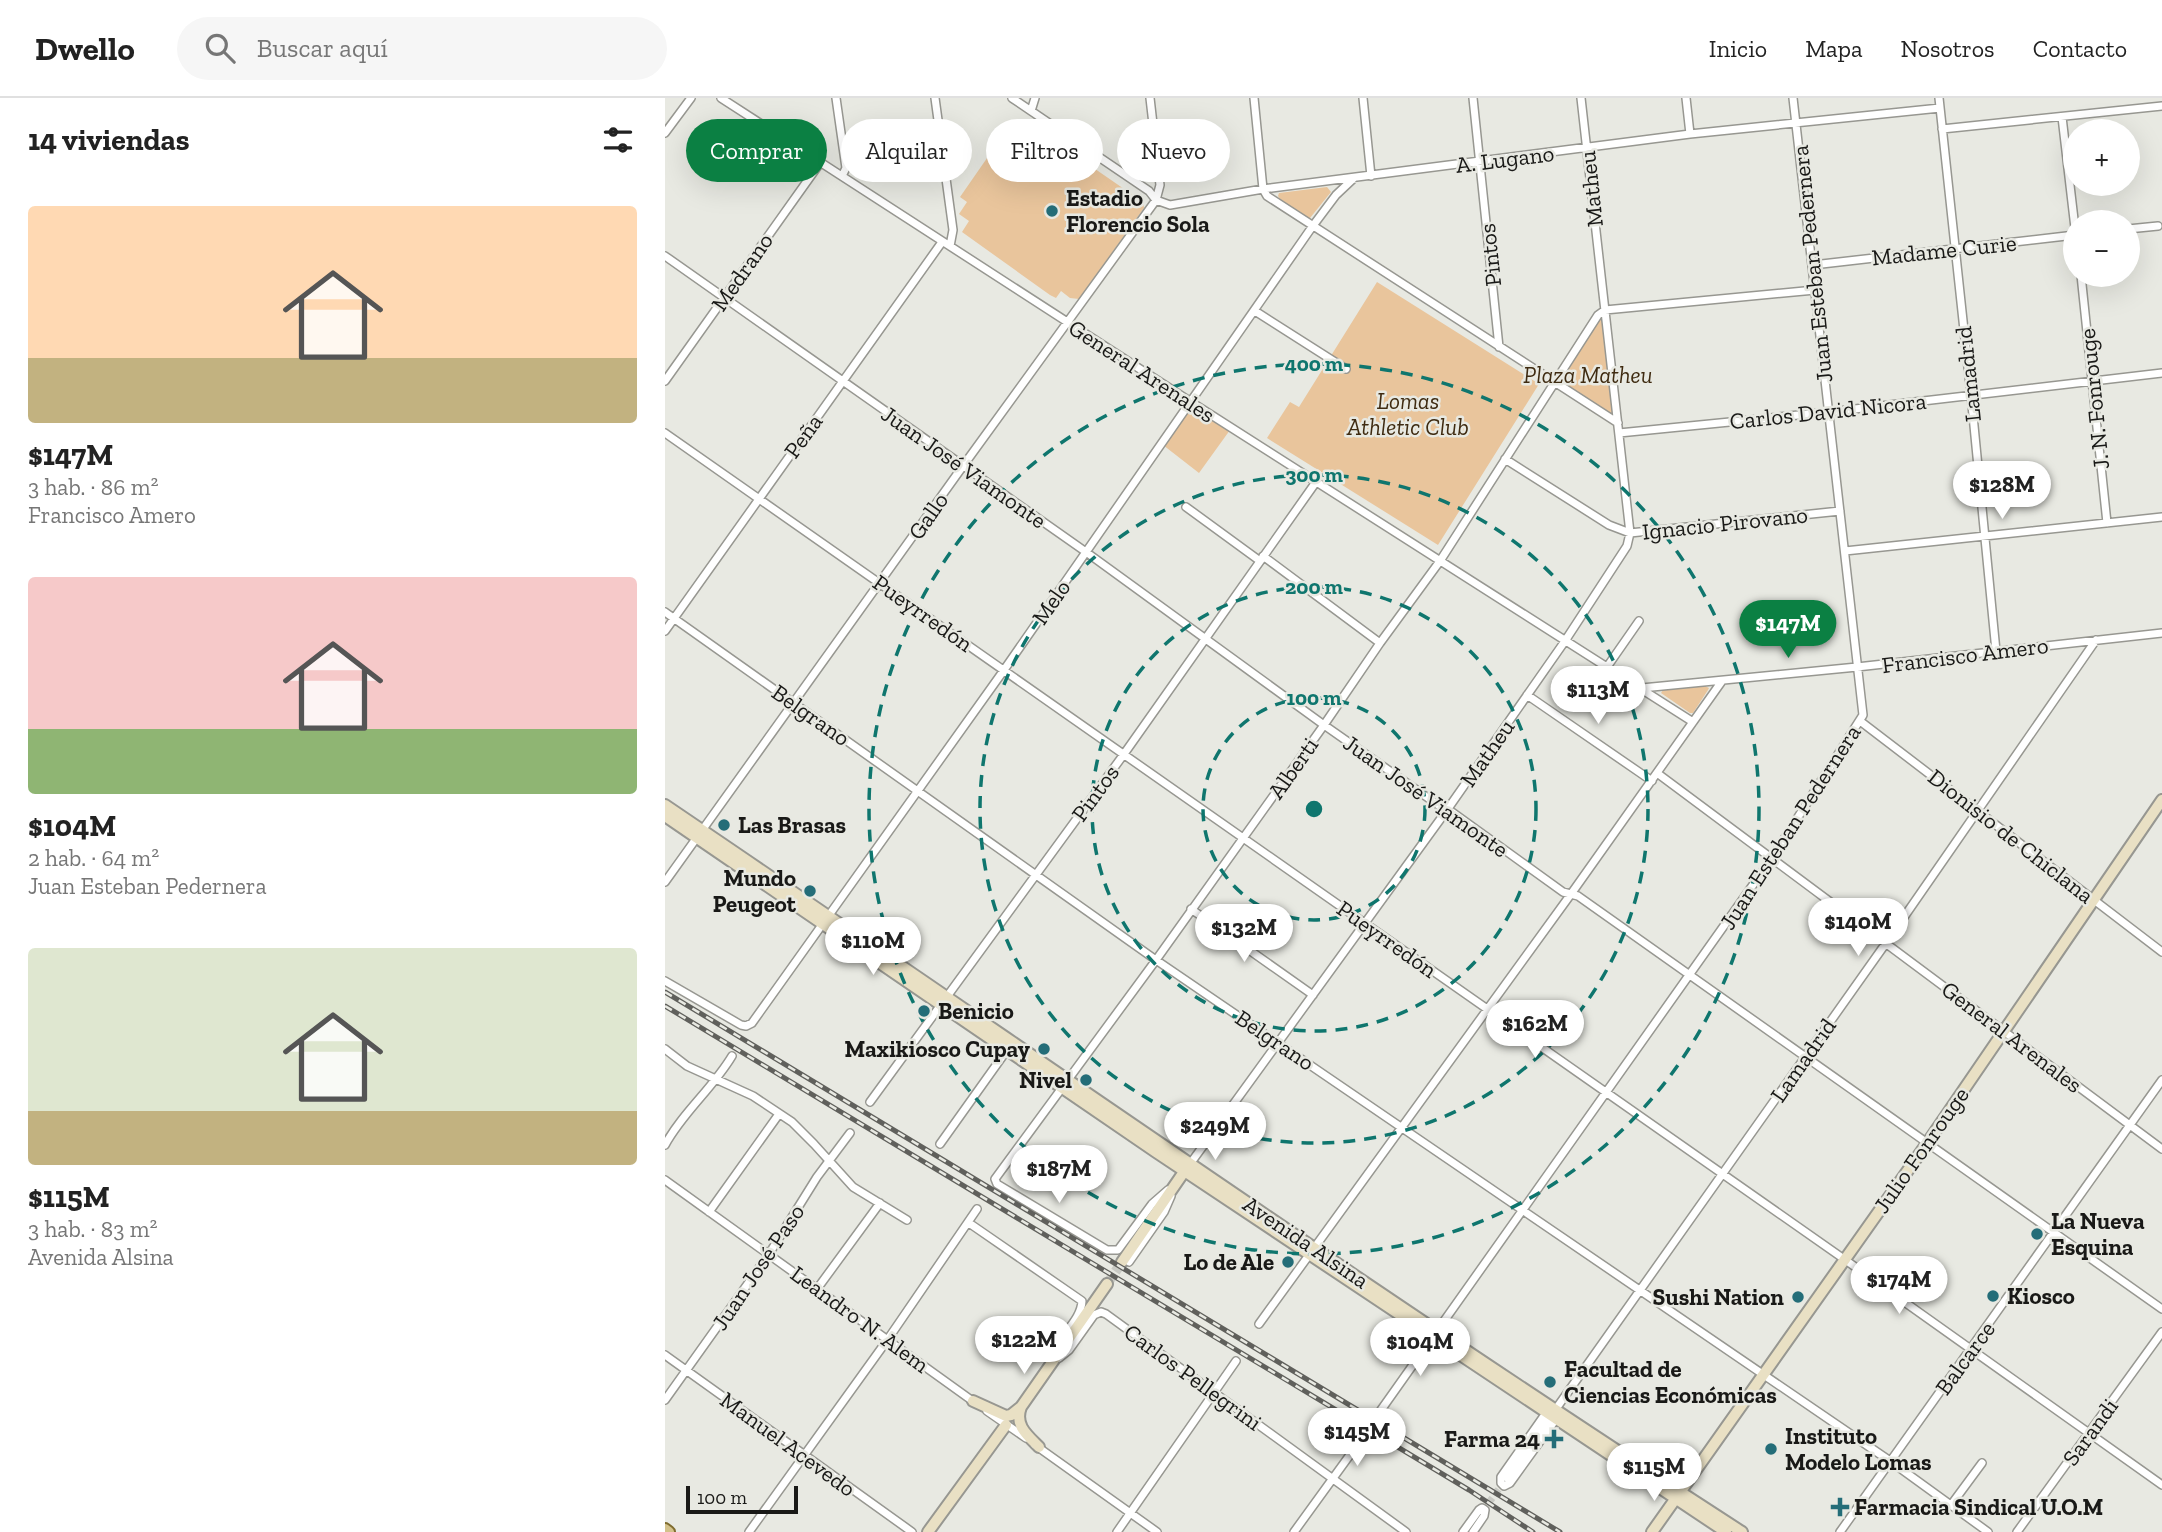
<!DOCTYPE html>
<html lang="es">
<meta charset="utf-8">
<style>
body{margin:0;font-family:"Zilla Slab",serif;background:#f6f6f6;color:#222;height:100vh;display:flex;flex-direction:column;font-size:26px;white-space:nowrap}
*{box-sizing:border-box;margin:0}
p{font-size:23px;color:#767676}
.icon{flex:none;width:38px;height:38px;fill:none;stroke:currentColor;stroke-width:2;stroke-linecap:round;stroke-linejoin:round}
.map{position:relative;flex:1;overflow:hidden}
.drawer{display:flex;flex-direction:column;background:#fff;width:665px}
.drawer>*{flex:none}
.banner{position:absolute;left:21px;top:21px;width:665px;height:63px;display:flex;gap:14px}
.fabs{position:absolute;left:1398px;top:21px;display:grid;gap:14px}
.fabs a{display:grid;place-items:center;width:77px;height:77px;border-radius:50%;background:#fff;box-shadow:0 7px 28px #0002;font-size:35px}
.scale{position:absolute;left:21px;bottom:18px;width:112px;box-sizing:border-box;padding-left:7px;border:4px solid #191917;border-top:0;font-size:19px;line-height:24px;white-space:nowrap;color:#191917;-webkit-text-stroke:5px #e8e9e2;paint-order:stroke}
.price{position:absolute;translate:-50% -60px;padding:0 16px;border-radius:24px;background:#fff;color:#222;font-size:23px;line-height:46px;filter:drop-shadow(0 2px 4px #0008)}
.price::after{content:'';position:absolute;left:50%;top:42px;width:21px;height:16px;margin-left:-10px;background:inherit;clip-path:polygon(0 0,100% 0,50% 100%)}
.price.current{background:#0b8043;color:#fff}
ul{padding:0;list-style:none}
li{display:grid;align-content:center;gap:14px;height:371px;padding:0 28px}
li span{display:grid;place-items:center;height:217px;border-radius:7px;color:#555}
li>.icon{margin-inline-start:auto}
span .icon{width:126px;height:126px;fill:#fffc;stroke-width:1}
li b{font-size:30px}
h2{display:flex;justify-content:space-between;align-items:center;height:84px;padding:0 28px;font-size:30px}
.chip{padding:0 24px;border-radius:32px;background:#fff;box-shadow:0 7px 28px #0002;font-size:24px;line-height:63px}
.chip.current{background:#0b8043;color:#fff}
header{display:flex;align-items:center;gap:42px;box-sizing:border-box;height:98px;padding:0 35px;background:#fff;border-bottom:2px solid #e0e0e0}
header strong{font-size:33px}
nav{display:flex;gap:38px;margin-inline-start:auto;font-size:24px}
.search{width:490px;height:63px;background:#f6f6f6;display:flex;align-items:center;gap:18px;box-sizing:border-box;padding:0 24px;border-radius:38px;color:#767676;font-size:26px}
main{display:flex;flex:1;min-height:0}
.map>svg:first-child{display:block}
</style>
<header>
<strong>Dwello</strong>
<div class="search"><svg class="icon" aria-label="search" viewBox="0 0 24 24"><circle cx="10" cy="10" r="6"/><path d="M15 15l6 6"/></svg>Buscar aquí</div>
<nav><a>Inicio</a><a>Mapa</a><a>Nosotros</a><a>Contacto</a></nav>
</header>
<main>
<section class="drawer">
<h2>14 viviendas<svg class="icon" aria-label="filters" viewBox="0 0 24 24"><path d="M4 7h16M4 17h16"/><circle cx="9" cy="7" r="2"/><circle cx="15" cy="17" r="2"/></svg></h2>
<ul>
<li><span style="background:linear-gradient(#ffd9b3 70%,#c2b280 0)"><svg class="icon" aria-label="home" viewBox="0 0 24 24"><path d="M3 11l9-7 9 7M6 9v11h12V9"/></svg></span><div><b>$147M</b><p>3 hab. · 86 m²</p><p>Francisco Amero</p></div></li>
<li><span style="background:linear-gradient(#f6c9c9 70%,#8fb573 0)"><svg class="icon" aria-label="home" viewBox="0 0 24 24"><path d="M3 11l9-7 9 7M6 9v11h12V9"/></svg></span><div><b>$104M</b><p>2 hab. · 64 m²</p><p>Juan Esteban Pedernera</p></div></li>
<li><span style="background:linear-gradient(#dfe7d0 75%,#c2b280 0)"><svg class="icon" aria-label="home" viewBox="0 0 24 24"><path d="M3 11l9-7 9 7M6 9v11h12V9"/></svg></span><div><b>$115M</b><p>3 hab. · 83 m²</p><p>Avenida Alsina</p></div></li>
</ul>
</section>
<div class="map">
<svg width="1497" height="1434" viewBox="0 0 1497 1434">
<rect width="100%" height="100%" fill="#e8e9e2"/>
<!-- green -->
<path fill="#e9c59c" d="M 359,22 L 478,104 L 479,110 L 414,201 L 405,200 L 396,193 L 391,200 L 385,197 L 297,134 L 304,123 L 294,116 L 302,104 L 295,99 L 345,27 L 352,31 Z
M 662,89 L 666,94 L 645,120 L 642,120 L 615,101 L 613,98 L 614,95 Z
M 712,184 L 874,286 L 773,447 L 602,340 L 625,304 L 634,309 Z
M 940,212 L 953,325 L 889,284 Z
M 526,307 L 565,332 L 534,375 L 498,347 Z
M 1040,588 L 1044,590 L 1043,592 L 1028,615 L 1025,615 L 996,595 L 998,592 Z"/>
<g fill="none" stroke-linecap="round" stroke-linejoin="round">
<!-- street-tunnel -->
<path stroke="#c9cac4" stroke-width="7" stroke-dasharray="7 3.5" stroke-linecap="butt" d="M 817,1414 L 842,1380"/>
<!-- secondary-tunnel -->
<path stroke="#c9cac4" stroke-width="10" stroke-dasharray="10 5" stroke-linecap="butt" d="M 442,1186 L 457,1164"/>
<defs>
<path id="street" d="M 56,0 L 526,304 L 1028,624
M 171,0 L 181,70 L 177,78
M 270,0 L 288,132 L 285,148
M 347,0 L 484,93 L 491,102 L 505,107 L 598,91 L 1025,36 L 1275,10
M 589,0 L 598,91 L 602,98 L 953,325
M 698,0 L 706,78
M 808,0 L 834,249
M 1021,0 L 1025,36
M 1274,0 L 1306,297 L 1331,553
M 366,13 L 370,0
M 1397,19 L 1410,130
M 1277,31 L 1497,8
M 0,35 L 26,0
M 1463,131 L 1493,128
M 0,158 L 421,454 L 659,627 L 776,709 L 787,714 L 898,794 L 913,798 L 1497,1211
M 1148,167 L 1410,137
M 1416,177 L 1442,425
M 590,213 L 681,271
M 0,283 L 155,65
M 0,335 L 1179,1161 L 1497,1387
M 954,335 L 1164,314 L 1497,275
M 840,361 L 944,427 L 965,435 L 1175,413
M 521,409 L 595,463
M 1180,453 L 1497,419
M 598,458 L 715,545
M 0,514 L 491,862 L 1225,1363 L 1323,1434
M 0,533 L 277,144
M 942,569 L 974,523
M 977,590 L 1192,569 L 1497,535
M 862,597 L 987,683
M 1195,623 L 1497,854
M 992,675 L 1497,1051
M 0,784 L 298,368 L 491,102 L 495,87 L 485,0
M 526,811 L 648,897
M 0,883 L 76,927 L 81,928 L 87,925 L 339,572 L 647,129 L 671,97 L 689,80
M 0,951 L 22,968 L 88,998 L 127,1024 L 149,1046 L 188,1089 L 242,1122
M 205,1004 L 459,656 L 651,384
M 275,1046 L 342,952
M 0,1047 C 18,1014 48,990 67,958
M 525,1066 L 782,712 L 900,543 L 962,448 L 965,435 L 916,0
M 0,1082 L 309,1304
M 503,1092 L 487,1106 L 453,1152 L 442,1152 L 332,1086 L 330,1081 L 491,862 L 659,627 L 715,545 L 775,463 L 933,217 L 940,212 L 1150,192
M 44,1114 L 114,1016
M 304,1125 L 417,1203 C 416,1224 392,1238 388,1259
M 464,1164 L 499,1114 L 506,1098
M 152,1191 L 215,1105
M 594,1226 L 906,796 L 1057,583
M 0,1257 L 247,1434
M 394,1260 L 404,1252 L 429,1217 L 436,1214 L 441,1216 L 741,1434
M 0,1302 L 104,1156 L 152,1079 L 185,1035
M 716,1312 L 1107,760 L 1198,617 L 1128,0
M 322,1313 L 361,1340
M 881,1315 L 836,1379 L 836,1385 L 839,1388 L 845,1385 L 891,1321
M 370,1347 L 492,1434
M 842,1380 L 1221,845 L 1431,542
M 1286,1407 L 1317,1365
M 84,1434 L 223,1241 L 312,1111
M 452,1434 L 571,1263
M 629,1434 L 695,1343
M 798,1434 L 814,1412 L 817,1410 L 820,1412 L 819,1418 L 808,1434
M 1175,1434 L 1497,982
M 1352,1434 L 1497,1234"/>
<path id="secondary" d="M 0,707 C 359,950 713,1199 1077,1434
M 0,718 L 491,1054 L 1061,1434
M 457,1164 L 523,1068
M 308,1303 L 341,1318 L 346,1317 L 356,1309
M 374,1349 C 362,1337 349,1327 356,1309 L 442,1186
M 263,1434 L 341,1327
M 987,1434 L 1263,1044 L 1497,702"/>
<path id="primary" d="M 0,1431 L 4,1434"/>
</defs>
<!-- street casing -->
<use href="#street" stroke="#979791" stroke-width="10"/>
<!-- secondary casing -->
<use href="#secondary" stroke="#979791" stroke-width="14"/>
<!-- primary casing -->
<use href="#primary" stroke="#7f6c2f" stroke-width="14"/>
<!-- street -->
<use href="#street" stroke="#fff" stroke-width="7"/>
<!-- secondary -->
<use href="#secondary" stroke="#e9e0c4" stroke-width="10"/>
<!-- primary -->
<use href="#primary" stroke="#d3c18a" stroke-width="10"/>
<defs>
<path id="rail" d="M 0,894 L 895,1434
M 0,908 L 804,1392 L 868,1434"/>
</defs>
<!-- rail casing -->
<use href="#rail" stroke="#60605c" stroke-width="5"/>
<!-- rail -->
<use href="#rail" stroke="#e8e9e2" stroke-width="2.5" stroke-dasharray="8" stroke-linecap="butt"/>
</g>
<!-- distance rings -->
<g fill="none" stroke="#0f766e" stroke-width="3.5" stroke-dasharray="12 9">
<circle cx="649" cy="711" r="111"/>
<circle cx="649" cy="711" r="222"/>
<circle cx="649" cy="711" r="334"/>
<circle cx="649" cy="711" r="445"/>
</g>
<!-- markers -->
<g fill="#246d78" stroke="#e8e9e2" stroke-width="2.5">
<circle cx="387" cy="113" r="7"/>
<circle cx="59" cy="727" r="7"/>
<circle cx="145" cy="793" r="7"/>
<circle cx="259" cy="913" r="7"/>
<circle cx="379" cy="951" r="7"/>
<circle cx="421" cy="982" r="7"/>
<circle cx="1372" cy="1136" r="7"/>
<circle cx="623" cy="1164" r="7"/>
<circle cx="1328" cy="1198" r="7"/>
<circle cx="1133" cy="1199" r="7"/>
<circle cx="885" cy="1284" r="7"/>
<path d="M885.5 1330.5h7v7h7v7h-7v7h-7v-7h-7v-7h7z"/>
<circle cx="1106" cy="1351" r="7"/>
<path d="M1171.5 1398.5h7v7h7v7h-7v7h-7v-7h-7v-7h7z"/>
</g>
<g text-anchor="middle" stroke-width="5" stroke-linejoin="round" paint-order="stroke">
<!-- street labels -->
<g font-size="23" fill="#191917" stroke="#e8e9e2">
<text transform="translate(840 61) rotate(-7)" y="8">A. Lugano</text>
<text transform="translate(926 91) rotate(-96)" y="8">Matheu</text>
<text transform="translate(1279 152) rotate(-6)" y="8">Madame Curie</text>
<text transform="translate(825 157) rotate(-96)" y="8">Pintos</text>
<text transform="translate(1147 166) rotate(-96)" y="8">Juan Esteban Pedernera</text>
<text transform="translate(77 174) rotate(-55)" y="8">Medrano</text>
<text transform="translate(477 273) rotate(33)" y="8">General Arenales</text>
<text transform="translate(1303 276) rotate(-96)" y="8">Lamadrid</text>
<text transform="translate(1429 301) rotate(-96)" y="8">J. N. Fonrouge</text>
<text transform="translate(1163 313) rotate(-6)" y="8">Carlos David Nicora</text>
<text transform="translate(138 338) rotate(-54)" y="8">Peña</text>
<text transform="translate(299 369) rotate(35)" y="8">Juan José Viamonte</text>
<text transform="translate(263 418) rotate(-55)" y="8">Gallo</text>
<text transform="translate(1060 425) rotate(-6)" y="8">Ignacio Pirovano</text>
<text transform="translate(386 504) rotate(-55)" y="8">Melo</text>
<text transform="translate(258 515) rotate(35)" y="8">Pueyrredón</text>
<text transform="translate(1300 557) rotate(-7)" y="8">Francisco Amero</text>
<text transform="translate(146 617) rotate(35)" y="8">Belgrano</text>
<text transform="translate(822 655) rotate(-55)" y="8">Matheu</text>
<text transform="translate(628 670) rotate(-55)" y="8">Alberti</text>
<text transform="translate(430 695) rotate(-54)" y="8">Pintos</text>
<text transform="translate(761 698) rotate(35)" y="8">Juan José Viamonte</text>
<text transform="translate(1125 729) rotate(-57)" y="8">Juan Esteban Pedernera</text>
<text transform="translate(1346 738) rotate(38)" y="8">Dionisio de Chiclana</text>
<text transform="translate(722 841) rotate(35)" y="8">Pueyrredón</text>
<text transform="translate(1347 939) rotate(37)" y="8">General Arenales</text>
<text transform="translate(610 942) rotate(34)" y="8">Belgrano</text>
<text transform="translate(1138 962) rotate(-55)" y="8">Lamadrid</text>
<text transform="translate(1256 1052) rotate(-55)" y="8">Julio Fonrouge</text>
<text transform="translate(641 1144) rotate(34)" y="8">Avenida Alsina</text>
<text transform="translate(93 1169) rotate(-56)" y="8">Juan José Paso</text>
<text transform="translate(195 1221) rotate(36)" y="8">Leandro N. Alem</text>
<text transform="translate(1300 1260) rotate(-54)" y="8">Balcarce</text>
<text transform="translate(528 1279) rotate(36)" y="8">Carlos Pellegrini</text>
<text transform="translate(1425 1334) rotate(-54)" y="8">Sarandi</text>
<text transform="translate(123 1346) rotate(36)" y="8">Manuel Acevedo</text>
</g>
<!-- poi labels -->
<g font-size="23" font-weight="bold" fill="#191917" stroke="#e8e9e2" text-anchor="start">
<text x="401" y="108">Estadio<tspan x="401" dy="26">Florencio Sola</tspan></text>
<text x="73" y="735">Las Brasas</text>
<text x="131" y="788" text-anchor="end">Mundo<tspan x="131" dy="26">Peugeot</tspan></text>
<text x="273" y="921">Benicio</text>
<text x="365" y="959" text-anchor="end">Maxikiosco Cupay</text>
<text x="407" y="990" text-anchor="end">Nivel</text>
<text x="1386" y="1131">La Nueva<tspan x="1386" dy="26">Esquina</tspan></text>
<text x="609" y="1172" text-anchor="end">Lo de Ale</text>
<text x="1342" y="1206">Kiosco</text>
<text x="1119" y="1207" text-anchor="end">Sushi Nation</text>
<text x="899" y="1279">Facultad de<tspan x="899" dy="26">Ciencias Económicas</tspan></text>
<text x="1120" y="1346">Instituto<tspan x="1120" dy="26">Modelo Lomas</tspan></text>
<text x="875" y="1349" text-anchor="end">Farma 24</text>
<text x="1189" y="1417">Farmacia Sindical U.O.M</text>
</g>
<!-- park labels -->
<g font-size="23" font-style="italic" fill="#3f2b11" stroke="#e8e9e2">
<text x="923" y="285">Plaza Matheu</text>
<text x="743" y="311">Lomas<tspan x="743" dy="26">Athletic Club</tspan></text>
</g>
</g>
<circle cx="649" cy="711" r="10" fill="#0f766e" stroke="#e8e9e2" stroke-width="3.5"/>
<g font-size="21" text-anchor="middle" font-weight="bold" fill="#0f766e" stroke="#e8e9e2" stroke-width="5" stroke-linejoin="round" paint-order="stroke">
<text x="649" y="273">400 m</text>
<text x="649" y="384">300 m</text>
<text x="649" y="496">200 m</text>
<text x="649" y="607">100 m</text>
</g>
</svg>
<div class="fabs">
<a>+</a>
<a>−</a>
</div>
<div class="scale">100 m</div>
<b class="price" style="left:1337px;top:423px">$128M</b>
<b class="price current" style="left:1123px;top:562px">$147M</b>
<b class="price" style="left:933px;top:628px">$113M</b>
<b class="price" style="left:1193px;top:860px">$140M</b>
<b class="price" style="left:579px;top:866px">$132M</b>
<b class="price" style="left:208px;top:879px">$110M</b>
<b class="price" style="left:870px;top:962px">$162M</b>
<b class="price" style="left:550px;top:1064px">$249M</b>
<b class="price" style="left:394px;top:1107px">$187M</b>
<b class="price" style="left:1234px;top:1218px">$174M</b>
<b class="price" style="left:359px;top:1278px">$122M</b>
<b class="price" style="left:755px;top:1280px">$104M</b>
<b class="price" style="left:692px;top:1370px">$145M</b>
<b class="price" style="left:989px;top:1405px">$115M</b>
<div class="banner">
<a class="chip current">Comprar</a>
<a class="chip">Alquilar</a>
<a class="chip">Filtros</a>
<a class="chip">Nuevo</a>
</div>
</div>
</main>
